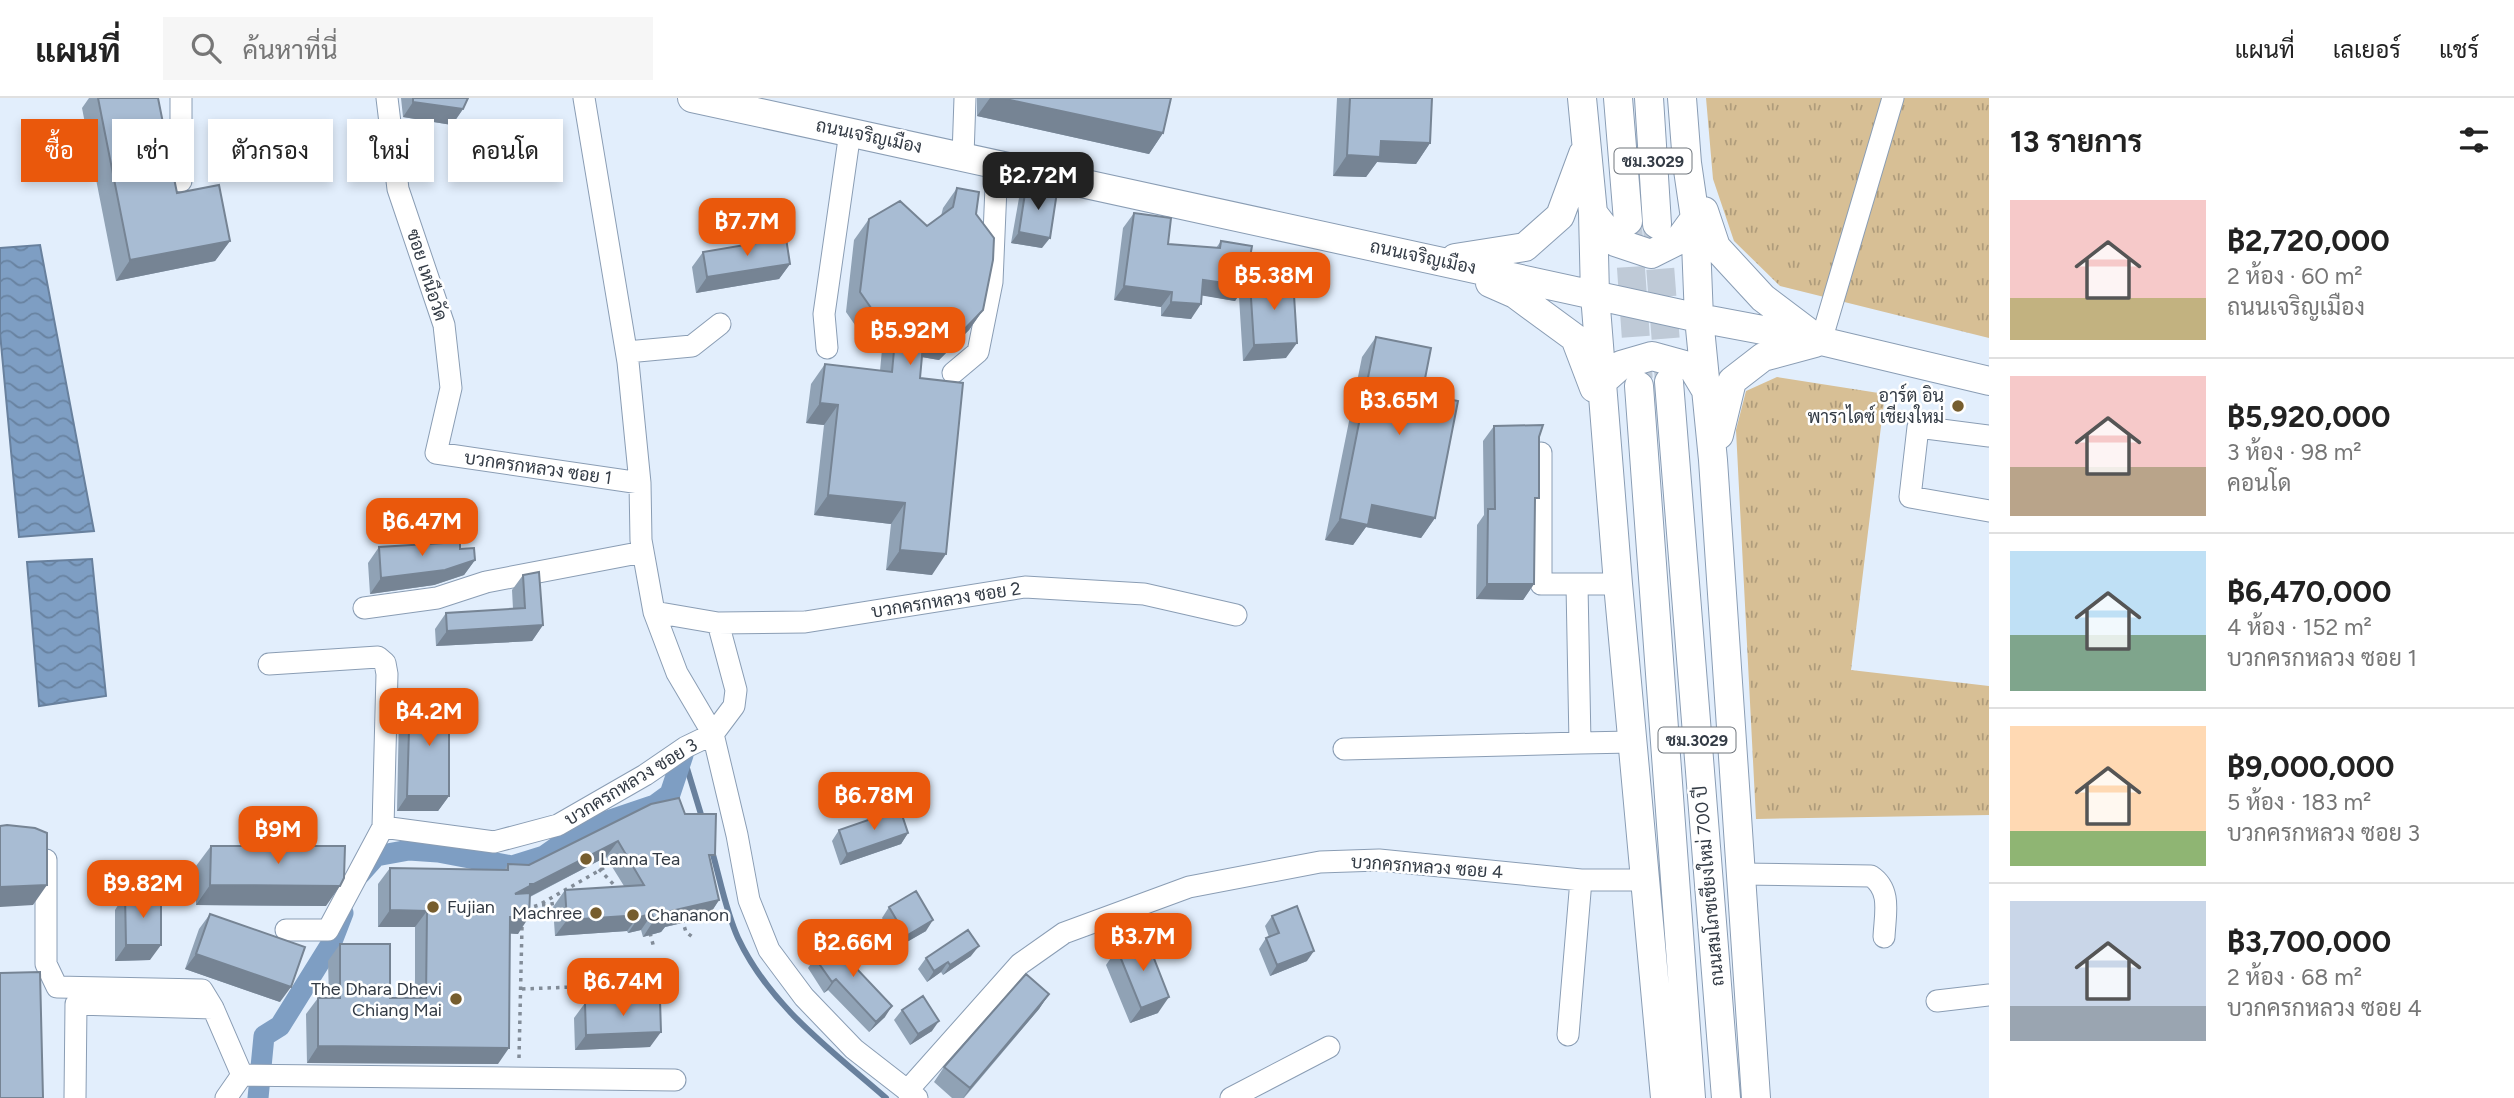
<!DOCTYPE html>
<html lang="th">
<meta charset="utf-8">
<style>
body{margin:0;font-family:Figtree,Sarabun,sans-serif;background:#f6f6f6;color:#222;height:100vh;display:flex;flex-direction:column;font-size:26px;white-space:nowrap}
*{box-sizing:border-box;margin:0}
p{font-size:23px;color:#767676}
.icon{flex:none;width:38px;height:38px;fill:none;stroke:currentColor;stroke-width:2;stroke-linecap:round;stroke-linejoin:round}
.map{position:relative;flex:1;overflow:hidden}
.details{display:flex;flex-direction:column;background:#fff;width:525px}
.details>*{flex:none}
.top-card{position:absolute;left:21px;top:21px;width:665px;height:63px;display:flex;gap:14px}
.price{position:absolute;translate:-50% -60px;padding:0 16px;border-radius:14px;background:#ea580c;color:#fff;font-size:23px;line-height:46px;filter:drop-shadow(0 2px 4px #0008)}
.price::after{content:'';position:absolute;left:50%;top:42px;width:21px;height:16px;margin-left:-10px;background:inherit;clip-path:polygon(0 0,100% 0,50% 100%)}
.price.current{background:#222;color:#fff}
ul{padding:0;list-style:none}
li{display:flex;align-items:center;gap:21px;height:175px;padding:0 21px}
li+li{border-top:2px solid #e0e0e0}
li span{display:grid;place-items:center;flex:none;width:196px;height:140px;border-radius:0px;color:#555}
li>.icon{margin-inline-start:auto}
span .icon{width:84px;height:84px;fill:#fffc;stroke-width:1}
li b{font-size:30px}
h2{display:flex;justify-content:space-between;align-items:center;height:84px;padding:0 21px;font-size:30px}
.chip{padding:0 24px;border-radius:0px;background:#fff;box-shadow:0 4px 10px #0003;font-size:24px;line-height:63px}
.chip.current{background:#ea580c;color:#fff}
header{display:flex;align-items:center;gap:42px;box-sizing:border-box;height:98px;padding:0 35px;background:#fff;border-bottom:2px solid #e0e0e0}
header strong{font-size:33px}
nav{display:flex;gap:38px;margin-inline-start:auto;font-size:24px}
.search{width:490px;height:63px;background:#f6f6f6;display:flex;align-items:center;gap:18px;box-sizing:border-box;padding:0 24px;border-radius:0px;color:#767676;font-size:26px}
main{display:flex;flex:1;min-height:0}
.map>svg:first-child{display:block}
</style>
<header>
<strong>แผนที่</strong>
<div class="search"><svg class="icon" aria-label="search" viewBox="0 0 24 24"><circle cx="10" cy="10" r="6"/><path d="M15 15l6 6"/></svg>ค้นหาที่นี่</div>
<nav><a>แผนที่</a><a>เลเยอร์</a><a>แชร์</a></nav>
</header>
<main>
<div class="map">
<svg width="1989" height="1000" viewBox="0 0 1989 1000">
<defs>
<pattern id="grass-tufts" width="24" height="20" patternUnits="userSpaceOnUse" patternTransform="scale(1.75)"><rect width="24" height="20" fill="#d7bf95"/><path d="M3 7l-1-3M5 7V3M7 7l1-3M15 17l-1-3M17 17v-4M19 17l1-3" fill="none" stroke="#af9c7b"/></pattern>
<pattern id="water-waves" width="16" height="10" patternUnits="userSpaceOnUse" patternTransform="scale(1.75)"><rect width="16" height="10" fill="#7e9ec3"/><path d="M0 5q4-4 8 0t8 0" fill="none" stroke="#6882a0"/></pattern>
</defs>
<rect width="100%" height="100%" fill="#e2eefc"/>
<!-- grass -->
<path fill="url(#grass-tufts)" d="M 1706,0 L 1989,0 L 1989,240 L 1780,188 L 1734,143 L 1713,81 Z
M 1777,279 L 1885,296 L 1851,572 L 1989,588 L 1989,717 L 1756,721 L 1736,332 L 1746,293 Z"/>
<!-- water -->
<path fill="url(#water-waves)" stroke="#68809d" stroke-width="2" d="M 40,147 L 94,433 L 19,439 L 0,235 L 0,150 Z
M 92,461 L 106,598 L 39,608 L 27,464 Z"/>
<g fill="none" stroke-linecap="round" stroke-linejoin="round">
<!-- stream -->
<path stroke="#68809d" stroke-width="6" d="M 683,657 L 703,723
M 712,753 C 720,781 726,814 738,840 C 770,908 831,952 886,1000"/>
<!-- canal -->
<path stroke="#7e9ec3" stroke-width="21" d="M 360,776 L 376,758 L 409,752 L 438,754 L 512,768 L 544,758 L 581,732 L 655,707 L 670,696 L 683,657
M 258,1000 L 264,938 L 280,928 L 331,846 L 343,815"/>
<!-- major-tunnel -->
<path stroke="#bfcad7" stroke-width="28" stroke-dasharray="28 14" stroke-linecap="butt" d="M 1628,127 L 1639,285
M 1657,129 L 1669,284"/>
<defs>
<path id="minor" d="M 181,0 L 181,83
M 387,0 L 398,91 L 444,227 L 451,290 L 436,355 L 640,385
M 584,0 L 628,264 L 640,385 L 641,442 L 654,514 L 677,575 L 713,636 L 737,737 L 749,802 L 769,852 L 804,899 L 854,951 L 917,1000
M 963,58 L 965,0
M 1821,243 L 1893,0
M 827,250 L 824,216 L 850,34
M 627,254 L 692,248 L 720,226
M 953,275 L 978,254 L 992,184 L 997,65
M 1989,338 L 1918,329 L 1910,399 L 1989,413
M 1541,355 L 1541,486 L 1618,486
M 364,510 L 437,500 L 486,484 L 643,454
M 654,514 L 718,525 L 805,524 L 1025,489 L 1144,496 L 1236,517
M 269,566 L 378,559 L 385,565 L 387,576 L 383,729 L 328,832 L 286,832
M 1580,645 L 1632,644
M 1344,651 L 1580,645 L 1577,487
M 383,729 L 494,744 L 558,727 L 645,677 L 686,649 L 713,636 L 734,608 L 736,592 L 718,525
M 46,762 L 46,866 L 57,889 L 202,892 L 213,910 L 242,977
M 1741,776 L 1871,778 C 1892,792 1885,816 1884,839
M 1937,903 L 1989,897
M 1568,937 L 1581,782
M 242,977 L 675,982
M 907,993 L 1020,866 L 1064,835 L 1189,789 L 1320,764 L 1379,762 L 1581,782 L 1646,782
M 75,1000 L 76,906 L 213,910
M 226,1000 L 242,977
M 1231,1000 L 1329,949"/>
<path id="major" d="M 692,0 L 1699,220 L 1821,243 L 1989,283
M 1582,0 L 1593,115 L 1595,197 L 1618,486 L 1665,1000
M 1618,0 L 1628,123
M 1649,0 L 1657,126
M 1682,0 L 1687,65 L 1695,120 L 1699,220 L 1713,362 L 1756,1000
M 1704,113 L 1716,149 L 1763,200 L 1816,240
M 1593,115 L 1615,144 L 1651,156 L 1679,142 L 1695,120
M 1455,160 L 1525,149 L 1560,118 L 1583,56
M 1490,185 L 1515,196 L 1575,240 L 1594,290
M 1603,283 L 1621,267 L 1652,258 L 1692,269 L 1707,294
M 1669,284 L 1726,1000
M 1639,288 L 1691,1000
M 1719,337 L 1732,283 L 1763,259 L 1815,245"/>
</defs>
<!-- minor casing -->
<use href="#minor" stroke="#8a9db4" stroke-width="23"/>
<!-- major casing -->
<use href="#major" stroke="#8a9db4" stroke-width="30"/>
<!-- path -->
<path stroke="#828c98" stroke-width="3.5" stroke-dasharray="3.5 5" stroke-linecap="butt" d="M 599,771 L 617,790
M 542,807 L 558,805
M 526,811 L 539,807 L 614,764
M 682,821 L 686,834 L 695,841
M 650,835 L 654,850
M 522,891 L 649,886
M 519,960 L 522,828"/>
<!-- minor -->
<use href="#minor" stroke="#fff" stroke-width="21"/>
<!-- major -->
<use href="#major" stroke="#fff" stroke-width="28"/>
</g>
<!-- wall -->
<path fill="#90a2b5" d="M 89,0 L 158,0 L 177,95 L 230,143 L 215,163 L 116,183 L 82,10 Z
M 401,0 L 468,0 L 463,11 L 452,27 L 403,19 Z
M 977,0 L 1171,0 L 1163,35 L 1149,56 L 977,18 Z
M 1337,0 L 1432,0 L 1430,45 L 1416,66 L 1377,64 L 1366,79 L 1333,78 Z
M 1026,89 L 1042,150 L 1011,145 L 1019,100 Z
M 957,90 L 976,116 L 983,212 L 969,232 L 939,262 L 922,259 L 920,280 L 932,477 L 886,472 L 891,426 L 814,417 L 824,327 L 806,325 L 811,286 L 825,266 L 880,273 L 882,251 L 871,250 L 846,214 L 854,142 L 869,121 L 927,128 L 941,118 L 943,110 Z
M 1134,115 L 1168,146 L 1216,150 L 1221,143 L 1245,188 L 1235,203 L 1202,197 L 1191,221 L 1161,218 L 1161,209 L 1114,202 L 1123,130 Z
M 703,154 L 790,166 L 779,181 L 696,195 L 692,169 Z
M 1250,184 L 1286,260 L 1243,263 L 1239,199 Z
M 1376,239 L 1422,296 L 1435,420 L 1421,440 L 1366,429 L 1353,447 L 1325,442 L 1362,259 Z
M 1494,328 L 1539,339 L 1535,406 L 1534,486 L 1523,502 L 1476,501 L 1477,427 L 1484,417 L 1483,343 Z
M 379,449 L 475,462 L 464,477 L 434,487 L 370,496 L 368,465 Z
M 523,477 L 543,527 L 532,543 L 436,548 L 435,531 L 446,515 L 513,511 L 512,492 Z
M 410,600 L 449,698 L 438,713 L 397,713 L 399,616 Z
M 685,716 L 710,764 L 719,802 L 708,819 L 665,829 L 661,834 L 643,839 L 641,832 L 628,835 L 627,833 L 555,838 L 553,809 L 565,792 L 624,788 L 606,759 L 530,799 L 518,836 L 510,835 L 498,966 L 307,965 L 306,916 L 318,900 L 329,900 L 328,863 L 340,846 L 390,900 L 415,900 L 415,829 L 378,829 L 378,786 L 390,770 L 504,772 L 508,766 L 529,767 Z
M 839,732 L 908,735 L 901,746 L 840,767 L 832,743 Z
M 211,748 L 326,808 L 196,807 L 196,768 Z
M 125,796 L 150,862 L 115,863 L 115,812 Z
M 889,809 L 926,833 L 898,849 L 882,820 Z
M 210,816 L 280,904 L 185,871 L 199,831 Z
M 1272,818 L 1307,863 L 1270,878 L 1259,851 L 1266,840 L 1269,839 L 1265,828 Z
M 1117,851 L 1158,915 L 1130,925 L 1106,867 Z
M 971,858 L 943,877 L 941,874 L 927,884 L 918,871 L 926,860 Z
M 815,860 L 856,870 L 885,919 L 869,934 L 828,892 L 824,895 L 808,870 Z
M 1049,896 L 1039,911 L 964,1000 L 952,1000 L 934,984 L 944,969 Z
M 585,905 L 650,949 L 575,952 L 574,920 Z
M 902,912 L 932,933 L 910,947 L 894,922 Z"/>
<!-- shaded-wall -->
<path fill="#768494" d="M 990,0 L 1001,0 L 1163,35 L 1149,56 L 977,18 Z
M 413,4 L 463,11 L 452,27 L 403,19 Z
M 1381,43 L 1430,45 L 1416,66 L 1377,64 L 1366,79 L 1333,78 L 1347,57 Z
M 1019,134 L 1050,140 L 1042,150 L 1011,145 Z
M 230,143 L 215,163 L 116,183 L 130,162 Z
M 790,166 L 779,181 L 696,195 L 707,179 Z
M 1203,182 L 1245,188 L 1235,203 L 1193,196 Z
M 1124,188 L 1172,194 L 1161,209 L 1114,202 Z
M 1171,204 L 1201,206 L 1191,221 L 1161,218 Z
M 983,212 L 969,232 L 939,262 L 910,257 L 924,236 Z
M 885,230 L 896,231 L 882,251 L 871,250 Z
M 1297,245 L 1286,260 L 1243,263 L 1254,247 Z
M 820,305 L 838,307 L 824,327 L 806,325 Z
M 828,397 L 905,405 L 891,426 L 814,417 Z
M 1372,407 L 1435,420 L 1421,440 L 1366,429 L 1353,447 L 1325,442 L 1340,421 Z
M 900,452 L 946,456 L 932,477 L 886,472 Z
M 475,462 L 464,477 L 434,487 L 370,496 L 381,480 Z
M 1487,486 L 1534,486 L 1523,502 L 1476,501 Z
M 543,527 L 532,543 L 436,548 L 447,533 Z
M 407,698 L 449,698 L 438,713 L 397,713 Z
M 908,735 L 901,746 L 840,767 L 847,756 Z
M 618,743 L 606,759 L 523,802 L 515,796 L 530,786 Z
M 47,787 L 33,807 L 0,809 L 0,789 Z
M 210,787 L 340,788 L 326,808 L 196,807 Z
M 719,802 L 708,819 L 665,829 L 661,834 L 643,839 L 654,822 L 671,813 Z
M 390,812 L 427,813 L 415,829 L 378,829 Z
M 652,816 L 641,832 L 628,835 L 639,819 Z
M 639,817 L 627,833 L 555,838 L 567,822 Z
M 510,819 L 529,819 L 518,836 L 499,835 Z
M 933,822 L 926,833 L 898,849 L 906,838 Z
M 126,847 L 161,847 L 150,862 L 115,863 Z
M 979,848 L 971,858 L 943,877 L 950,867 Z
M 1314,853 L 1307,863 L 1270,878 L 1277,867 Z
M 196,856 L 291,889 L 280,904 L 185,871 Z
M 948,864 L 941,874 L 927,884 L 934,873 Z
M 836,881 L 828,892 L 824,895 L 832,884 Z
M 1049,896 L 1039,911 L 963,1000 L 970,990 Z
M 1169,899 L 1158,915 L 1130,925 L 1141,910 Z
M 892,908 L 885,919 L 869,934 L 876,924 Z
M 939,923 L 932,933 L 910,947 L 918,936 Z
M 661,934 L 650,949 L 575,952 L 586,937 Z
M 318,948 L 509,950 L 498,966 L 307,965 Z"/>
<!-- building -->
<path fill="#a8bcd3" stroke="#768494" stroke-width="2" d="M 98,0 L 158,0 L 177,95 L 219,87 L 230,143 L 130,162 Z
M 413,0 L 468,0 L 463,11 L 413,4 Z
M 1001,0 L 1171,0 L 1163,35 Z
M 1350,0 L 1432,0 L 1430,45 L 1381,43 L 1380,59 L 1347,57 Z
M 1026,89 L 1057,94 L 1050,140 L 1019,134 Z
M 957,90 L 979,94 L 976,116 L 994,140 L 993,162 L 983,212 L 954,242 L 924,236 L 920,280 L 963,285 L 946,456 L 900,452 L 905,405 L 828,397 L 838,307 L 820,305 L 825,266 L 892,274 L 896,231 L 885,230 L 860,194 L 869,121 L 900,103 L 927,128 L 953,109 Z
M 1134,115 L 1171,120 L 1168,146 L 1220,150 L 1221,143 L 1252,148 L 1245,188 L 1203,182 L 1201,206 L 1171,204 L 1172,194 L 1124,188 Z
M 786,140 L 790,166 L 707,179 L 703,154 Z
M 1293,181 L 1297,245 L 1254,247 L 1250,184 Z
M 1376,239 L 1431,250 L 1422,296 L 1458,303 L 1435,420 L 1372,407 L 1368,427 L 1340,421 Z
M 1543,327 L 1539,339 L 1539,400 L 1535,400 L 1534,486 L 1487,486 L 1488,411 L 1495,411 L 1494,328 Z
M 460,444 L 460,451 L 474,450 L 475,462 L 445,472 L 381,480 L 379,449 Z
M 539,474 L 543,527 L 447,533 L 446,515 L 525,510 L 523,477 Z
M 410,600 L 449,600 L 449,698 L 407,698 Z
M 679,700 L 685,716 L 716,716 L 715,757 L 709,757 L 719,802 L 671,813 L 672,818 L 654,822 L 652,816 L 639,819 L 639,817 L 567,822 L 565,792 L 644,787 L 618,743 L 534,786 L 530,786 L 530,788 L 515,796 L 530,795 L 529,819 L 510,819 L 509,950 L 318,948 L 318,900 L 340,900 L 340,846 L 390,846 L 390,900 L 426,900 L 427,813 L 390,812 L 390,770 L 508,772 L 508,766 L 529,767 L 651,706 Z
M 900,711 L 908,735 L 847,756 L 839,732 Z
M 7,727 L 35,730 L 47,735 L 47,787 L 0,789 L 0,728 Z
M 211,748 L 345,748 L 344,780 L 340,788 L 210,787 Z
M 916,793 L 933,822 L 906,838 L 889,809 Z
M 125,796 L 153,796 L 161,799 L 161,847 L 126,847 Z
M 1297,808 L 1314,853 L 1277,867 L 1266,840 L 1279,835 L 1272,818 Z
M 210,816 L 305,849 L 291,889 L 196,856 Z
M 968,832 L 979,848 L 950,867 L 948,864 L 934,873 L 926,860 Z
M 1146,840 L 1169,899 L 1141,910 L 1117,851 Z
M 843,841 L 859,866 L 855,869 L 892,908 L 876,924 L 836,881 L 832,884 L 815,860 Z
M 40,874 L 43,1000 L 0,1000 L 0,875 Z
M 1026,876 L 1049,896 L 970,990 L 944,969 Z
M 923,898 L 939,923 L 918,936 L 902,912 Z
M 660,902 L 661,934 L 586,937 L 585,905 Z"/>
<!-- markers -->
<g fill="#765d2e" stroke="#fff" stroke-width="2.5">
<circle cx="1958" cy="308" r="7"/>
<circle cx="586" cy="761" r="7"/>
<circle cx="433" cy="809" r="7"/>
<circle cx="596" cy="815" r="7"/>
<circle cx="633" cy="817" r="7"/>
<circle cx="456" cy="901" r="7"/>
</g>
<g text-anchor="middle" stroke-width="5" stroke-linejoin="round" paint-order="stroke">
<!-- shield labels -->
<g fill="#fff" stroke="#70767d" stroke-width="2">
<rect x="1614.5" y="50.5" width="77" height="25" rx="5"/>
<rect x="1658.5" y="629.5" width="77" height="25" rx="5"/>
</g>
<g font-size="16" font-weight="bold" fill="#333b45">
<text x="1653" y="69">ชม.3029</text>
<text x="1697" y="648">ชม.3029</text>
</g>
<!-- street labels -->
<g font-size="18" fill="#333b45" stroke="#fff">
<text transform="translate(869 38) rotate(12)" y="6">ถนนเจริญเมือง</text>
<text transform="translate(1423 159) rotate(12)" y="6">ถนนเจริญเมือง</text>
<text transform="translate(427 177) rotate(72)" y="6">ซอย เหนือวัด</text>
<text transform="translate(538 370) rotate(8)" y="6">บวกครกหลวง ซอย 1</text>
<text transform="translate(946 502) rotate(-9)" y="6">บวกครกหลวง ซอย 2</text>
<text transform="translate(631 684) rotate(-31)" y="6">บวกครกหลวง ซอย 3</text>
<text transform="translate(1427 769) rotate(4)" y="6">บวกครกหลวง ซอย 4</text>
<text transform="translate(1709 788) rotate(-95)" y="6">ถนนสมโภชเชียงใหม่ 700 ปี</text>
</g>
<!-- poi labels -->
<g font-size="18" fill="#333b45" stroke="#fff" text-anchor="end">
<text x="1944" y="304">อาร์ต อิน<tspan x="1944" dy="21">พาราไดซ์ เชียงใหม่</tspan></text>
<text x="600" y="767" text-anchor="start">Lanna Tea</text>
<text x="447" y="815" text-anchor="start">Fujian</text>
<text x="582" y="821">Machree</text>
<text x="647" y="823" text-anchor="start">Chananon</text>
<text x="442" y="897">The Dhara Dhevi<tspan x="442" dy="21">Chiang Mai</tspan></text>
</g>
</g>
</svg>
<b class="price current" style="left:1038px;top:114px">฿2.72M</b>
<b class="price" style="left:747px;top:160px">฿7.7M</b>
<b class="price" style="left:1274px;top:214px">฿5.38M</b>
<b class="price" style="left:910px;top:269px">฿5.92M</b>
<b class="price" style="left:1399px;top:339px">฿3.65M</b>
<b class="price" style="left:422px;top:460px">฿6.47M</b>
<b class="price" style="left:429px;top:650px">฿4.2M</b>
<b class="price" style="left:874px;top:734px">฿6.78M</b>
<b class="price" style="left:278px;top:768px">฿9M</b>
<b class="price" style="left:143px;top:822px">฿9.82M</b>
<b class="price" style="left:1143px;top:875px">฿3.7M</b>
<b class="price" style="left:853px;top:881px">฿2.66M</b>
<b class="price" style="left:623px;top:920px">฿6.74M</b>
<div class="top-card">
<a class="chip current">ซื้อ</a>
<a class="chip">เช่า</a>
<a class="chip">ตัวกรอง</a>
<a class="chip">ใหม่</a>
<a class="chip">คอนโด</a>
</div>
</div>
<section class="details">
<h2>13 รายการ<svg class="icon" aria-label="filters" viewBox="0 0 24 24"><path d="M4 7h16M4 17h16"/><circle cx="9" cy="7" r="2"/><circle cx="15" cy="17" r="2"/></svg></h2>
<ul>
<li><span style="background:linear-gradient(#f6c9c9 70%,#c2b280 0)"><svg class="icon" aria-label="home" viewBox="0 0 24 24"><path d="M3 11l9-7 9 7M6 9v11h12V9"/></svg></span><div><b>฿2,720,000</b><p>2 ห้อง · 60 m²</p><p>ถนนเจริญเมือง</p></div></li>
<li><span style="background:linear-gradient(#f6c9c9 65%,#b9a48a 0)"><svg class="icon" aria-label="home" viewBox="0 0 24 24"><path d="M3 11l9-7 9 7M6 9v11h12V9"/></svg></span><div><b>฿5,920,000</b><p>3 ห้อง · 98 m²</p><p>คอนโด</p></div></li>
<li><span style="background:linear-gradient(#bfe0f5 60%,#7fa58c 0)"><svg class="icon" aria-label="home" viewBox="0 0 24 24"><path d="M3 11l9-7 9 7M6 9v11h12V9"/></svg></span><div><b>฿6,470,000</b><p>4 ห้อง · 152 m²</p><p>บวกครกหลวง ซอย 1</p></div></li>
<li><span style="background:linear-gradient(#ffd9b3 75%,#8fb573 0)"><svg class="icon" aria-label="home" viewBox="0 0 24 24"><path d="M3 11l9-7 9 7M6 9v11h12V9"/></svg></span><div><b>฿9,000,000</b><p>5 ห้อง · 183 m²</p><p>บวกครกหลวง ซอย 3</p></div></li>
<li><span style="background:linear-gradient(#c9d6e8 75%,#9aa5b1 0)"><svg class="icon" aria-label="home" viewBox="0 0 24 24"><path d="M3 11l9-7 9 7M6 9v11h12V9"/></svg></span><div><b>฿3,700,000</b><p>2 ห้อง · 68 m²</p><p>บวกครกหลวง ซอย 4</p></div></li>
</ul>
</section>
</main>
